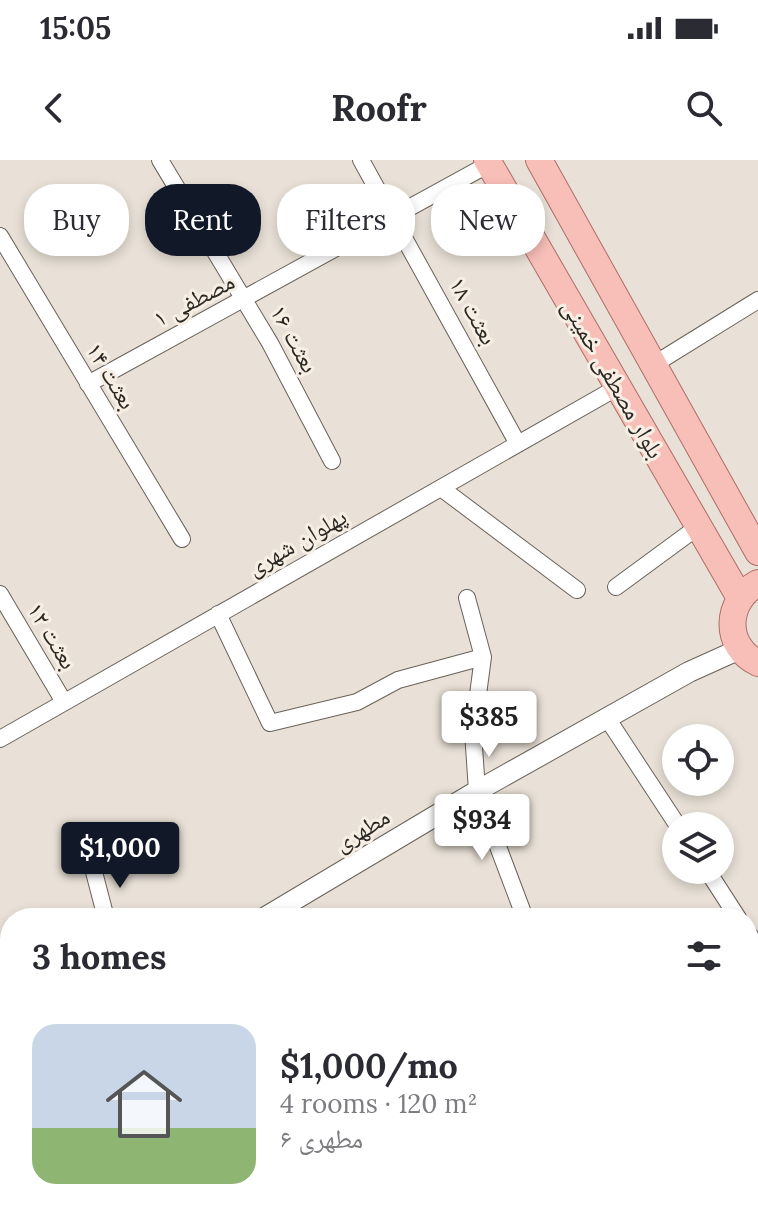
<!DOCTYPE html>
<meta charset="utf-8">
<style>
body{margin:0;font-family:Lora,"Noto Naskh Arabic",serif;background:#f2f2f3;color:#2b2b33;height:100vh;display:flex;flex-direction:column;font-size:30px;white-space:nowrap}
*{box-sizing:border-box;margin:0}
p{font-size:26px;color:#7c7c81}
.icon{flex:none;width:44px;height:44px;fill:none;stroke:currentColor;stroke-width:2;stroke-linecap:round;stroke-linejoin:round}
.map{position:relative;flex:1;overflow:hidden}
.drawer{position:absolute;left:0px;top:748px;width:758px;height:312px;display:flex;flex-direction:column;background:#fff;border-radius:32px 32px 0 0;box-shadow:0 4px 12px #0003}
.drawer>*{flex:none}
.guide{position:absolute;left:24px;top:24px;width:710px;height:72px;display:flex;gap:16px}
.buttons{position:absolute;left:662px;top:564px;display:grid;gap:16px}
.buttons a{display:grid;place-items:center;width:72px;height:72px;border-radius:50%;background:#fff;box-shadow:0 4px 12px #0003;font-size:40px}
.price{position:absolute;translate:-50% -68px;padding:0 18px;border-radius:8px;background:#fff;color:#222;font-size:26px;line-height:52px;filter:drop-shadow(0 2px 4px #0008)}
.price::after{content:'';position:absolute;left:50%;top:48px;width:24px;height:18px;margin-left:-12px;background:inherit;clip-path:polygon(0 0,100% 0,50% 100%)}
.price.on{background:#111827;color:#fff}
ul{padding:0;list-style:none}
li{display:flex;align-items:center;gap:24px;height:200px;padding:0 32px}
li+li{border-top:2px solid #e1e1e2}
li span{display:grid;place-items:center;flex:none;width:224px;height:160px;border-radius:24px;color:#555}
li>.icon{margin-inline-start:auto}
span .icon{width:96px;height:96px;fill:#fffc;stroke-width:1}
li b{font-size:34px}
h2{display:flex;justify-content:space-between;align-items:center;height:96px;padding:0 32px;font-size:34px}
.chip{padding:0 28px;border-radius:32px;background:#fff;box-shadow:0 4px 12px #0003;font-size:28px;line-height:72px}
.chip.on{background:#111827;color:#fff}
.status{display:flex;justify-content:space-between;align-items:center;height:56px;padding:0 40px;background:#fff;direction:ltr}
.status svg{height:22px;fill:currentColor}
header{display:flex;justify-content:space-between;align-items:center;height:104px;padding:0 32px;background:#fff;font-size:36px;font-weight:800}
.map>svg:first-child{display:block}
</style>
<div class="status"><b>15:05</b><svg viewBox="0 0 49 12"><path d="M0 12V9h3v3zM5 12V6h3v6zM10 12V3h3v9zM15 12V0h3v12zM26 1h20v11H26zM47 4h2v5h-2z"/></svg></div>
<header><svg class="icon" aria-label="back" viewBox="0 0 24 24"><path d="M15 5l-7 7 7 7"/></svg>Roofr<svg class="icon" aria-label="search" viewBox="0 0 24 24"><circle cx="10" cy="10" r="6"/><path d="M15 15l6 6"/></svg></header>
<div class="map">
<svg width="758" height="1060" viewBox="0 0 758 1060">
<rect width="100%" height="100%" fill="#e9e1d7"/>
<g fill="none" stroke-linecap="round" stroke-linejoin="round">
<defs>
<path id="minor" d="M 160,0 L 270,183 L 332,301
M 361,0 L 518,284
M 0,76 L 182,379
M 653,205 L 758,140
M 88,224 L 489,4
M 441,328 L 577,430
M 616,427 L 699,366
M 0,434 L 64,542
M 467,438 L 483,497 L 473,572 L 477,631 L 525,758
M 218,454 L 270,563 L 357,542 L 398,520 L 483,497
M 607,558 L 678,666
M 0,579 L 618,227
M 707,710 L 738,758
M 94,712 L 106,758
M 748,773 L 758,788
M 0,911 L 10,927
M 88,1050 L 95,1060
M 222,1050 L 224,1054
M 740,1050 L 748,1060
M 458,1060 L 472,1050"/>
<path id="tertiary" d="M 264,758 L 477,631 L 689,512 L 740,489
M 0,910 L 10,904"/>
<path id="primary" d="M 487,0 L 740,438
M 539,0 L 758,392
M 758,423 C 725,441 723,486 758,503"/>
</defs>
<!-- minor casing -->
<use href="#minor" stroke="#696259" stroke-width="18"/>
<!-- tertiary casing -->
<use href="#tertiary" stroke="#696259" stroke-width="22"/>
<!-- primary casing -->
<use href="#primary" stroke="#ad6e65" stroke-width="28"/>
<!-- minor -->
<use href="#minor" stroke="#fff" stroke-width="16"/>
<!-- tertiary -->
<use href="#tertiary" stroke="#fff" stroke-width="20"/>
<!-- primary -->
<use href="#primary" stroke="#f8beb8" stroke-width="26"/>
</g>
<g text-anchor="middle" stroke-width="6" stroke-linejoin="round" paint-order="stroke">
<!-- street labels -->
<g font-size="24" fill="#2b2824" stroke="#f7eee4">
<text transform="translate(194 140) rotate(-28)" y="8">مصطفی ۱</text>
<text transform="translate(473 151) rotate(61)" y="8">بعثت ۱۸</text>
<text transform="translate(294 179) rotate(61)" y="8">بعثت ۱۶</text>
<text transform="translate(111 216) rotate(59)" y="8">بعثت ۱۴</text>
<text transform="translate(613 219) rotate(60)" y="8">بلوار مصطفی خمینی</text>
<text transform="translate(297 382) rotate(-30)" y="8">پهلوان شهری</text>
<text transform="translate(52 476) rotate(59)" y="8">بعثت ۱۲</text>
<text transform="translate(362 670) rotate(-31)" y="8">مطهری</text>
</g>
</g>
</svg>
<div class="buttons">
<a><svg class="icon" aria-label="locate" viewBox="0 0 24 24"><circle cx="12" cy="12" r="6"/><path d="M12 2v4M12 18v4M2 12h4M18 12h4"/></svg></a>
<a><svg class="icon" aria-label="layers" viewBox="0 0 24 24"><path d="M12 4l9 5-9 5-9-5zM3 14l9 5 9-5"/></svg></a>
</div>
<b class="price" style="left:489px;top:599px">$385</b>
<b class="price" style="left:482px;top:702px">$934</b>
<b class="price on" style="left:120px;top:730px">$1,000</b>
<div class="guide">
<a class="chip">Buy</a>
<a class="chip on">Rent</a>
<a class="chip">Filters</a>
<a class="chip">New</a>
</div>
<section class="drawer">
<h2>3 homes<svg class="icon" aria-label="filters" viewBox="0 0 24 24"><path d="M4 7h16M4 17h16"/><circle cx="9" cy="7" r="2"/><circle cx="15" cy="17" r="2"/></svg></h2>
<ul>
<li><span style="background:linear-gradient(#c9d6e8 65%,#8fb573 0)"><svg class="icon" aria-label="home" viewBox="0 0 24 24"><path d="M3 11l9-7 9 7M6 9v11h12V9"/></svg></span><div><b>$1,000/mo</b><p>4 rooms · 120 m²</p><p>مطهری ۶</p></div></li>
</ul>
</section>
</div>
